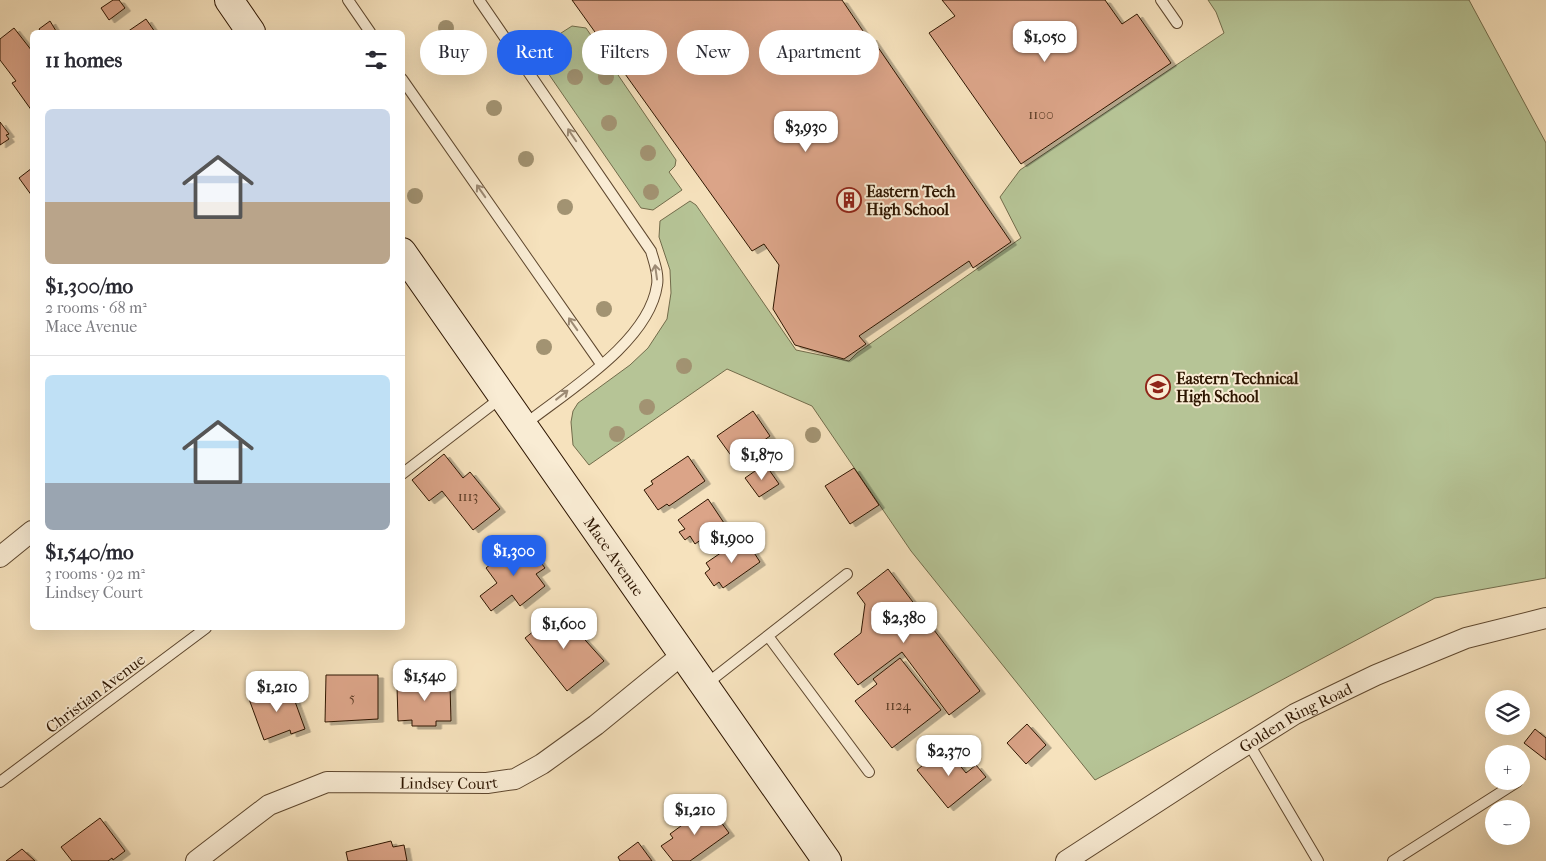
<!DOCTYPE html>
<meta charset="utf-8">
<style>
body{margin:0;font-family:"IM FELL French Canon",serif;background:#f7f7f7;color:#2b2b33;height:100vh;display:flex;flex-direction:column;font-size:19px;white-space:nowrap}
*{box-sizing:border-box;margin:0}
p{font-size:16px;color:#7c7c81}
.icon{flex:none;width:28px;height:28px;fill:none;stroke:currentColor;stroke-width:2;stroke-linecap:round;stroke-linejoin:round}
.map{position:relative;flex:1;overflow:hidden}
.drawer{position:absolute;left:30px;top:30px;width:375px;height:600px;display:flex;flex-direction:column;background:#fff;border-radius:8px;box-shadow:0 5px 20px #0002}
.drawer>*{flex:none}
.hud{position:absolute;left:420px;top:30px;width:475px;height:45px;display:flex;gap:10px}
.controls{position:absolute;left:1485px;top:690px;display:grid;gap:10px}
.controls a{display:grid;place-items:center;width:45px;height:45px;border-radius:50%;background:#fff;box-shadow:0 5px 20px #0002;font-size:25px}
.price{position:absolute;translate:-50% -42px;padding:0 11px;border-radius:10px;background:#fff;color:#222;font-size:16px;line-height:32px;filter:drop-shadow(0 1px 2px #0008)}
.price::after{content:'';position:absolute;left:50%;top:30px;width:15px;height:11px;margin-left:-8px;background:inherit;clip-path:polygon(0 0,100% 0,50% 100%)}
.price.on{background:#2563eb;color:#fff}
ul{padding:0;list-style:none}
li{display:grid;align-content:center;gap:10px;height:265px;padding:0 15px}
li+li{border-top:1px solid #e1e1e2}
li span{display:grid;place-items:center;height:155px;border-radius:8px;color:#555}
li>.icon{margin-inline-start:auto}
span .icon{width:90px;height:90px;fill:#fffc;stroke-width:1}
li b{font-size:21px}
h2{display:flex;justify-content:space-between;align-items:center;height:60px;padding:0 15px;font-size:21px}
.pill{padding:0 18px;border-radius:22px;background:#fff;box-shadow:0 5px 20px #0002;font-size:18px;line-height:45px}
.pill.on{background:#2563eb;color:#fff}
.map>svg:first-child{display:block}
</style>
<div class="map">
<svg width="1546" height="861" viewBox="0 0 1546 861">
<defs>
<filter id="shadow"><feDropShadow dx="5.5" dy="3" stdDeviation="0" flood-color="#0004"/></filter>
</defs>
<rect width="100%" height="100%" fill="#f6e2bd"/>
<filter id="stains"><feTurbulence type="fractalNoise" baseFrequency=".004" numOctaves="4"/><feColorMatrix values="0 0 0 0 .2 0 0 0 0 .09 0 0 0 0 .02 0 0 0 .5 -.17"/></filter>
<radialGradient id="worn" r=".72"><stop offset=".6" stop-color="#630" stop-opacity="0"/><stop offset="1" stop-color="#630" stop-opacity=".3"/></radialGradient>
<!-- green -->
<path fill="#b6c496" stroke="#726c4b" d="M 1208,0 L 1469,0 L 1546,143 L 1546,578 L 1435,598 L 1095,780 L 911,551 L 812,406 L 727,369 L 589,465 L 573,445 L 571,422 L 573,411 L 578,403 L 630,365 L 648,348 L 667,319 L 671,293 L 670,270 L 659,237 L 660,221 L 690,201 L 696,205 L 796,350 L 849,361 L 857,353 L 1021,238 L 1000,197 L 1020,170 L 1224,33 L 1216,12 Z
M 572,26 L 586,28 L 676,160 L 675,166 L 669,172 L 682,190 L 653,210 L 641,208 L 539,60 L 547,42 Z"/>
<!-- building -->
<path fill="#dba488" stroke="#2d1500" filter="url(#shadow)" d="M 113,0 L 119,0 L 125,8 L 109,20 L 101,8 Z
M 572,0 L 842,0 L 863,31 L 861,33 L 867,40 L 871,37 L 1011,242 L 973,268 L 969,261 L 859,336 L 866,344 L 844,359 L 795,345 L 773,309 L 779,265 L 764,244 L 752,251 Z
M 942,0 L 1105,0 L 1122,24 L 1137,14 L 1171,63 L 1021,164 L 929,33 L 955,16 Z
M 146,19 L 155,32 L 127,32 Z
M 50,21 L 56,31 L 41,32 L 39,29 Z
M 14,28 L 32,51 L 32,111 L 12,83 L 16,81 L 0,60 L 0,39 Z
M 0,122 L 9,134 L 6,135 L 9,139 L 0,145 Z
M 32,168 L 32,196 L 19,178 Z
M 753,411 L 770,436 L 735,461 L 717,436 Z
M 444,454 L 463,478 L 470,472 L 500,509 L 473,530 L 442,491 L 429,501 L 412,480 Z
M 688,456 L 705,481 L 669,506 L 667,504 L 658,510 L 644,490 L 653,484 L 651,481 Z
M 765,464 L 779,484 L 759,497 L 745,478 Z
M 854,468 L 879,505 L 850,524 L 825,486 Z
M 708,499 L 724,523 L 695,544 L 690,536 L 685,540 L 679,532 L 685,529 L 678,520 Z
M 744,537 L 760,562 L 723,588 L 719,582 L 714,586 L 705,573 L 710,569 L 706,563 Z
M 523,539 L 545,568 L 536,574 L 545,586 L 520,606 L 512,595 L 491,611 L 480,596 L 497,583 L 486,568 Z
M 888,569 L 980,691 L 949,715 L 902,652 L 858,685 L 834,654 L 861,633 L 865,604 L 857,593 Z
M 561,610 L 570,622 L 575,618 L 581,627 L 577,631 L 604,661 L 567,691 L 525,638 Z
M 900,658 L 941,710 L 892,748 L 855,701 L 877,684 L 873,679 Z
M 438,671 L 438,686 L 450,686 L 451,721 L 436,721 L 436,726 L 412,726 L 412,720 L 398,721 L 397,686 L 422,685 L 422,672 Z
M 326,675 L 378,675 L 378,719 L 325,722 Z
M 289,685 L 305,729 L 291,734 L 290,730 L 264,740 L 249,699 Z
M 1027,724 L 1046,745 L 1026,764 L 1007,743 Z
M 1535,729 L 1546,738 L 1546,760 L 1524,743 Z
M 945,747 L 966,773 L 976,765 L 986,777 L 948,808 L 917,770 Z
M 707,803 L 729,833 L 690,861 L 673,861 L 661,846 L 673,838 L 670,834 L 700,812 L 698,809 Z
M 100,818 L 125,851 L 113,860 L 112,858 L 108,861 L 72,861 L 61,847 Z
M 391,841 L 393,847 L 404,845 L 407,861 L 348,861 L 346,852 Z
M 638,842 L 652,861 L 620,861 L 618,857 Z
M 22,849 L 35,861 L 6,861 Z"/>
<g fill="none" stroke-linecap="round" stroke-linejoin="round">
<defs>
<path id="lane" d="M 348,0 L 370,32
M 479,0 L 651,251 C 654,262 659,274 657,285 C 649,342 567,391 524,425
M 1161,0 L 1177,23
M 402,79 L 601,364
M 402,474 L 502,397
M 768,636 L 869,772
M 705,685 L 847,574
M 1249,744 L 1318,861
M 0,782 L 206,628
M 1393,861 L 1517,782"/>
<g id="street">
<path d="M 0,557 L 32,531"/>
<path id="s1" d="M 196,861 L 269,805 L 327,782 L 487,783 L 515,779 L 542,764 L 596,725 L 683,654"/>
<path id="s2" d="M 1066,861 L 1217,763 L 1295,714 L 1376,675 L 1466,638 L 1546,618"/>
</g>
<g id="secondary">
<path d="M 229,0 L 251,32"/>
<path id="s3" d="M 402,252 L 827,861"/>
</g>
</defs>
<!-- lane casing -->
<use href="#lane" stroke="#5f482f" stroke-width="12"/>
<!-- street casing -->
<use href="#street" stroke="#5f482f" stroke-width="22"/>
<!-- secondary casing -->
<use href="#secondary" stroke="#2d1500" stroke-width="30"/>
<!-- lane -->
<use href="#lane" stroke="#f9ecd4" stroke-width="10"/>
<!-- street -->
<use href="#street" stroke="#f9ecd4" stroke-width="20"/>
<!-- secondary -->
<use href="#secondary" stroke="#f9ecd4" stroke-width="28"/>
</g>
<!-- trees -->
<g fill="#a29372">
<circle cx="446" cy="28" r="8"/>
<circle cx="564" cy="48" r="8"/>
<circle cx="575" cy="77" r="8"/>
<circle cx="606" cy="77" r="8"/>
<circle cx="494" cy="108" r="8"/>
<circle cx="609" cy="123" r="8"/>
<circle cx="648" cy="153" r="8"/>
<circle cx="526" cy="159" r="8"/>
<circle cx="651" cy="192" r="8"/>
<circle cx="415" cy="196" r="8"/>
<circle cx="565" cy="207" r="8"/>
<circle cx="604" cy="309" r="8"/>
<circle cx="544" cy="347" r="8"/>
<circle cx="684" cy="366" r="8"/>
<circle cx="647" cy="407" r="8"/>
<circle cx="617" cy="434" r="8"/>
<circle cx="813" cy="435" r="8"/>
</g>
<!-- one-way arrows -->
<defs><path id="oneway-shaft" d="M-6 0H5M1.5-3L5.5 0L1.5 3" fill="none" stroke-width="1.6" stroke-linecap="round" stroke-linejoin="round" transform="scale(1.25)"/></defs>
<g stroke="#9d8b75">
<use href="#oneway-shaft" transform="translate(572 135) rotate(-124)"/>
<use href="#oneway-shaft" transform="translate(481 191) rotate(-125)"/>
<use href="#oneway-shaft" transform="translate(656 272) rotate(-98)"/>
<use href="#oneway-shaft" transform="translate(573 324) rotate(-125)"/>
<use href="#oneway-shaft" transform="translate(562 395) rotate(-38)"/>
</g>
<!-- icons -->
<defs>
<symbol id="building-ring" viewBox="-11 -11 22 22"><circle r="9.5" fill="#f9ecd4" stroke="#8f2418" stroke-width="1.5"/><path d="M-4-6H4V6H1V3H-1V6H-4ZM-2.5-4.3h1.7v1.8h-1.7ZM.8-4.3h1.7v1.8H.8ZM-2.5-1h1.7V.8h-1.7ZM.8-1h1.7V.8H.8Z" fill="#8f2418"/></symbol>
<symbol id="school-ring" viewBox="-11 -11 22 22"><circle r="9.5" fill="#f9ecd4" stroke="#8f2418" stroke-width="1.5"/><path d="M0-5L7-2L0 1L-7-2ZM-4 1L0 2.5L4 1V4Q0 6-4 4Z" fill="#8f2418"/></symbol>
</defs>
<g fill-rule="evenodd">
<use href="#building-ring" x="835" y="186" width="28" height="28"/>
<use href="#school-ring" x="1144" y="373" width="28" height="28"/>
</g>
<g text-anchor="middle" stroke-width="4" stroke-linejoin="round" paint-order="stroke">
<!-- number labels -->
<g font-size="14" fill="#583922">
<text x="1041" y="119">1100</text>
<text x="468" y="501">1113</text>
<text x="352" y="702">5</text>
<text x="898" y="710">1124</text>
</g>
<!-- poi labels -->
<g font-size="16" font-weight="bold" fill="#2d1500" stroke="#f9ecd4" text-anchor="start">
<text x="866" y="197">Eastern Tech<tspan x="866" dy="18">High School</tspan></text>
<text x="1176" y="384">Eastern Technical<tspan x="1176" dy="18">High School</tspan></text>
</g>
<!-- street labels -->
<g font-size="16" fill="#2d1500" stroke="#f9ecd4">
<text dy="6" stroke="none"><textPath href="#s3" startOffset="371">Mace Avenue</textPath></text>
<text transform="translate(95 693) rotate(-37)" y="6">Christian Avenue</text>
<text dy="6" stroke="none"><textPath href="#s2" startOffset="271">Golden Ring Road</textPath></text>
<text dy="6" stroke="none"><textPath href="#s1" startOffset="276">Lindsey Court</textPath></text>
</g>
</g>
<rect width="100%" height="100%" filter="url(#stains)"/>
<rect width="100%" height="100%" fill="url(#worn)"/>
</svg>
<div class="controls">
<a><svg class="icon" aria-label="layers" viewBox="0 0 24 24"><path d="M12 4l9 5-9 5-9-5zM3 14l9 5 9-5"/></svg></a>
<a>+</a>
<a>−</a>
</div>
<b class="price" style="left:1045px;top:63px">$1,050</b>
<b class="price" style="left:806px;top:153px">$3,930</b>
<b class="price" style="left:762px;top:481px">$1,870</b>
<b class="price" style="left:732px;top:564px">$1,900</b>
<b class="price on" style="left:514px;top:577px">$1,300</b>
<b class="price" style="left:904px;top:644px">$2,380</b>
<b class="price" style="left:564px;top:650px">$1,600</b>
<b class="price" style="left:425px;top:702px">$1,540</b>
<b class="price" style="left:277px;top:713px">$1,210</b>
<b class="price" style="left:949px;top:777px">$2,370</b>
<b class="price" style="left:695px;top:836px">$1,210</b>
<div class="hud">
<a class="pill">Buy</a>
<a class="pill on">Rent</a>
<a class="pill">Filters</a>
<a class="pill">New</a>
<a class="pill">Apartment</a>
</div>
<section class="drawer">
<h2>11 homes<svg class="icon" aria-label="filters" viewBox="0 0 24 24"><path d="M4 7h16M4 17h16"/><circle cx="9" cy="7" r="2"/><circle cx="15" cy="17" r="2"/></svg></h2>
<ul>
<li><span style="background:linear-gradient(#c9d6e8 60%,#b9a48a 0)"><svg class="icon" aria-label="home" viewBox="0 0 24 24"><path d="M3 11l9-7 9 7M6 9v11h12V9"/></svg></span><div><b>$1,300/mo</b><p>2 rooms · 68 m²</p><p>Mace Avenue</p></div></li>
<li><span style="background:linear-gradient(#bfe0f5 70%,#9aa5b1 0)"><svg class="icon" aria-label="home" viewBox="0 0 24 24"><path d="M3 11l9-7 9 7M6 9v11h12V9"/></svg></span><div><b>$1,540/mo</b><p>3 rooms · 92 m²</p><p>Lindsey Court</p></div></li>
</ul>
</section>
</div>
